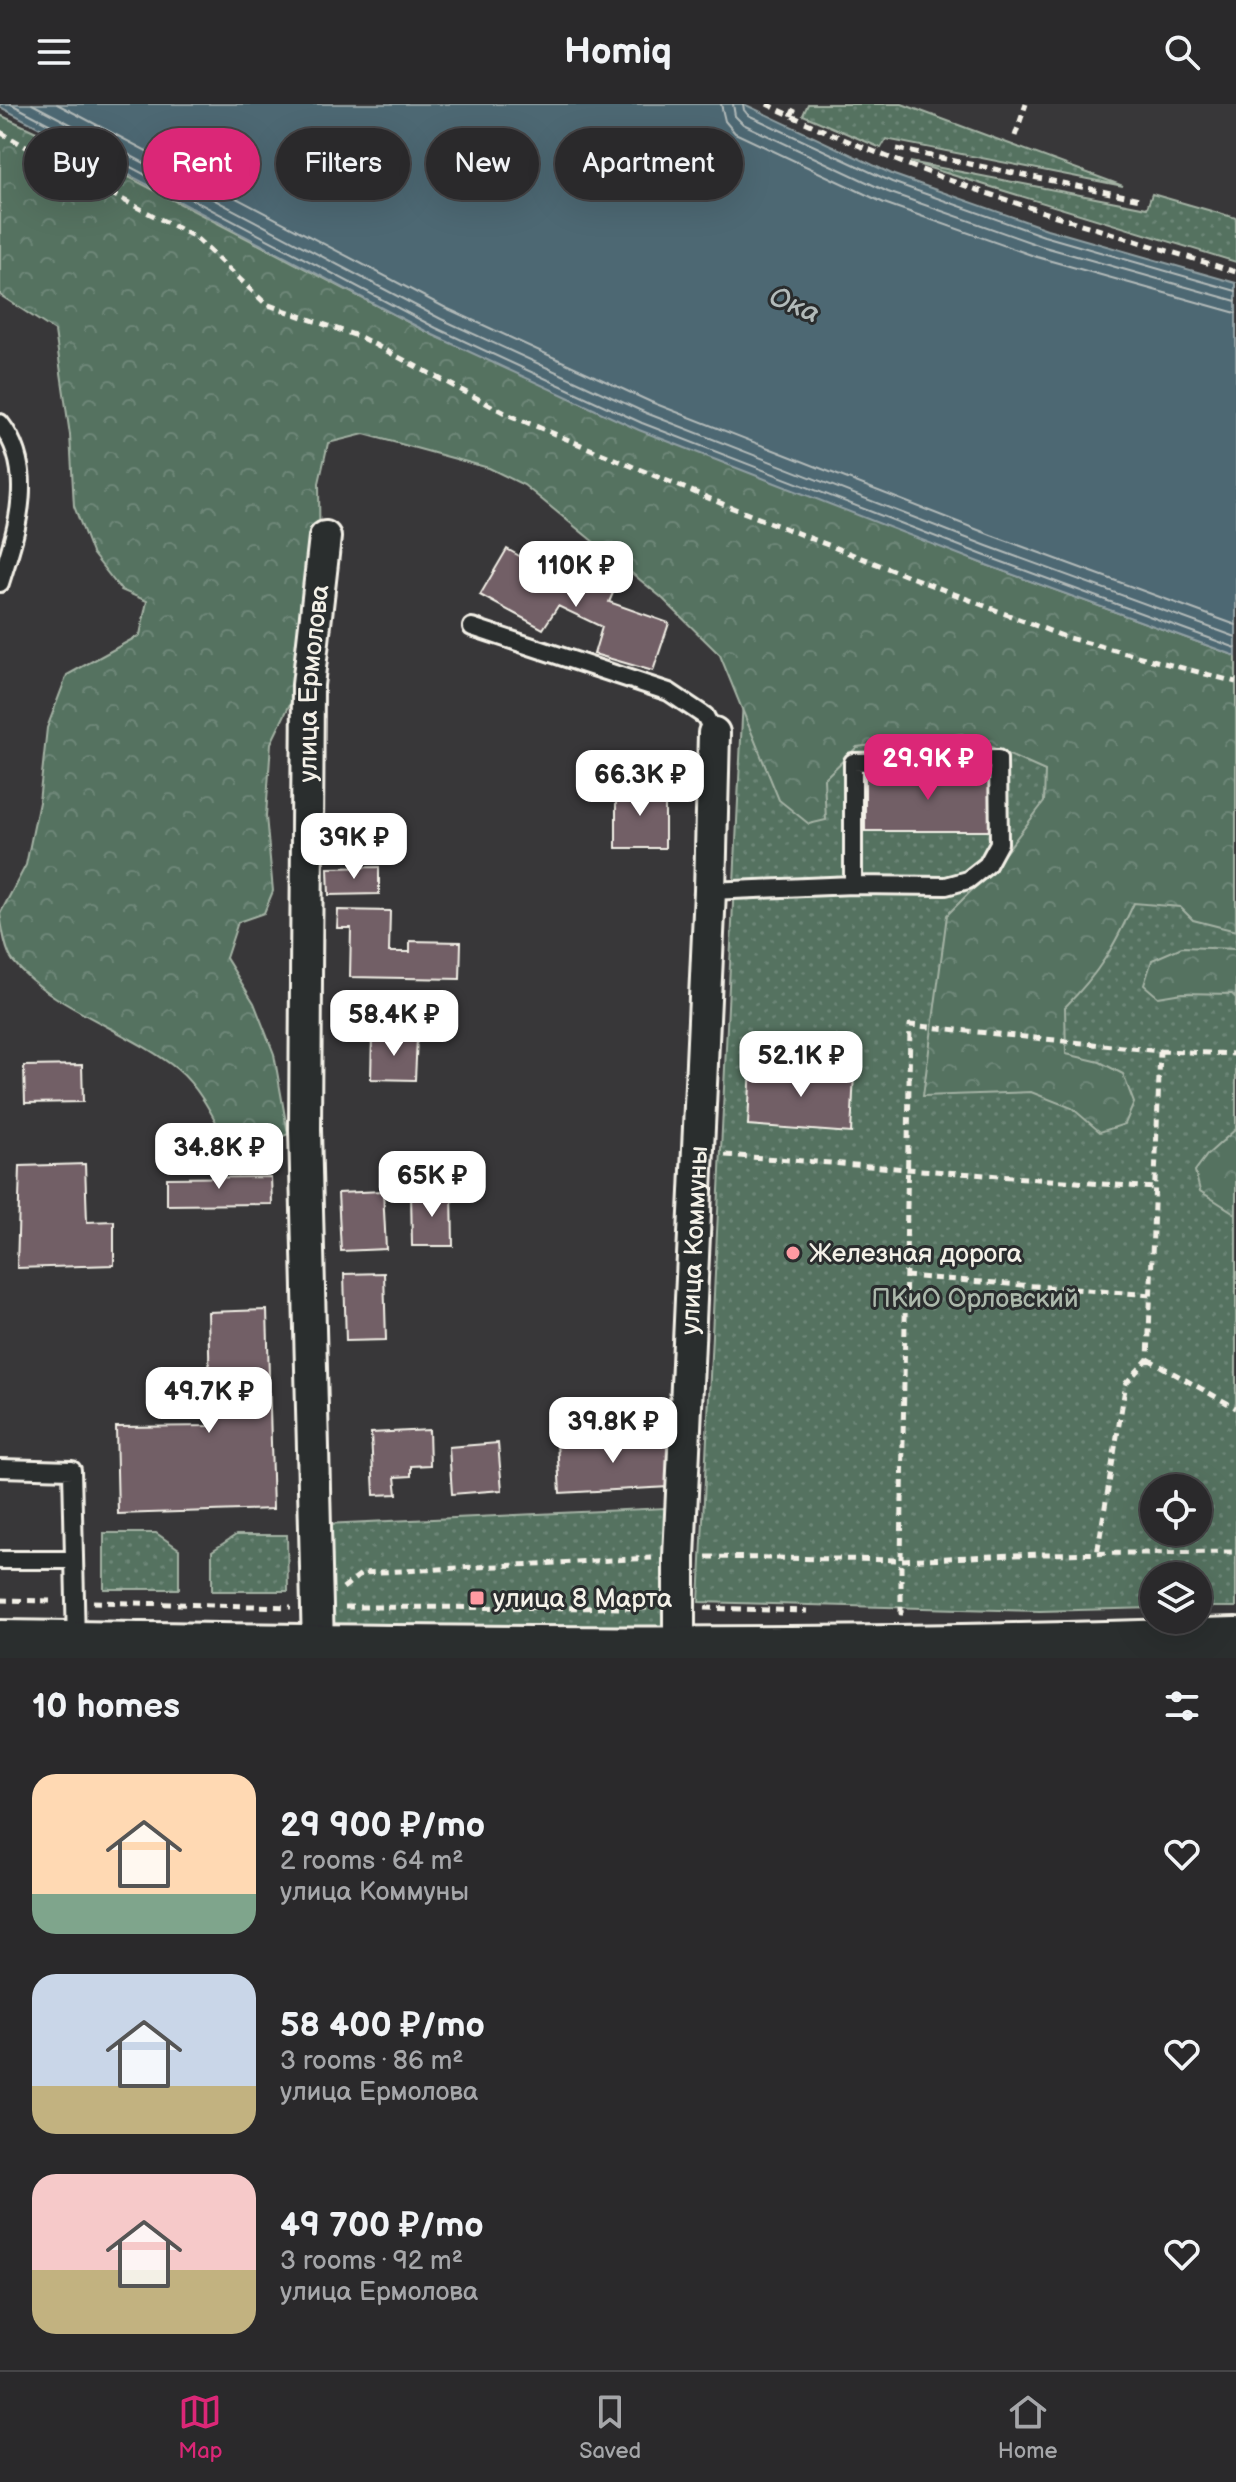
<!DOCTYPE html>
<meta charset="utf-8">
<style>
body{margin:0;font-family:"Balsamiq Sans",sans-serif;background:#363537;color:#f1f3f6;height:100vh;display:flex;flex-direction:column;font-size:30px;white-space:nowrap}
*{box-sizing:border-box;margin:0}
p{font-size:26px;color:#a5a6a9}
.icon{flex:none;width:44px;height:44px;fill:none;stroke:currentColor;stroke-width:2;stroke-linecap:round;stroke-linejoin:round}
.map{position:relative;height:1554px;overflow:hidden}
.drawer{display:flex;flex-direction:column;background:#2a292b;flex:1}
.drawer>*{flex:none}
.banner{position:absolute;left:24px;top:24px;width:800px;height:72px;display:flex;gap:16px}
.tools{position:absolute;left:1140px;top:1370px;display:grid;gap:16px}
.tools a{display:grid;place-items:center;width:72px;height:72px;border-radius:50%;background:#2a292b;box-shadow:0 8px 32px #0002,0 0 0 2px #464547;font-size:40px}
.price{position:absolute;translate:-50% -68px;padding:0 18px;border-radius:16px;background:#fff;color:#222;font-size:26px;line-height:52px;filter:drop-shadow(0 2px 4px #0008)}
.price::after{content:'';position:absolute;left:50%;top:48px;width:24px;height:18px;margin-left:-12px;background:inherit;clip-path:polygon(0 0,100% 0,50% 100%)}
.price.selected{background:#db2777;color:#fff}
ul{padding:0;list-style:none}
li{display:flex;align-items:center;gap:24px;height:200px;padding:0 32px}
li span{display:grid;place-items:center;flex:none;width:224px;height:160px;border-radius:24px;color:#555}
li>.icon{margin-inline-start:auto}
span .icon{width:96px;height:96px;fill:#fffc;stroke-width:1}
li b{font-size:34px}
h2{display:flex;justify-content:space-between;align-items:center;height:96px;padding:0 32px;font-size:34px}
.tag{padding:0 28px;border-radius:36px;background:#2a292b;box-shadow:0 8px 32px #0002,0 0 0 2px #464547;font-size:28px;line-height:72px}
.tag.selected{background:#db2777;color:#fff}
header{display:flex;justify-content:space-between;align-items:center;height:104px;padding:0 32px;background:#2a292b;font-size:36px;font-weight:600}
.dock{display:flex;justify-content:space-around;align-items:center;height:112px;border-top:2px solid #464547;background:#2a292b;font-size:22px;color:#a5a6a9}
.dock a{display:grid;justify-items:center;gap:4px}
.dock .selected{color:#db2777}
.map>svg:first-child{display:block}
</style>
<header><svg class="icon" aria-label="menu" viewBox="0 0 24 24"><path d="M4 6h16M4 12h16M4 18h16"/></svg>Homiq<svg class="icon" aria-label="search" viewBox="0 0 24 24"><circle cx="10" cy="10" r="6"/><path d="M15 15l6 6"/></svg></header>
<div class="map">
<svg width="1236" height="1554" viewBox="0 0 1236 1554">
<defs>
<pattern id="grass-dots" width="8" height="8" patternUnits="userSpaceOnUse" patternTransform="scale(2)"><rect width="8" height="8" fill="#557261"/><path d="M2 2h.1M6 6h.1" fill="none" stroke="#6e8778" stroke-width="1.8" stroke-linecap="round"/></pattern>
<pattern id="forest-crowns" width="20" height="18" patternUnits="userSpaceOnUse" patternTransform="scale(2)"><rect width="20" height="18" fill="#557261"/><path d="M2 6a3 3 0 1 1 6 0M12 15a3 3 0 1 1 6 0" fill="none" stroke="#6e8778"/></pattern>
</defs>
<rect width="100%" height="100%" fill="#383739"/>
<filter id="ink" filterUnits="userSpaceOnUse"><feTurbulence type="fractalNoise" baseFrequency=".0125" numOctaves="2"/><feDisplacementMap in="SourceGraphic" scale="16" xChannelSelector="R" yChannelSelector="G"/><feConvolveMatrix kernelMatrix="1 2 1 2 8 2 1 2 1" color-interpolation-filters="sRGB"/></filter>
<g filter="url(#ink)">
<!-- grass -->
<path fill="url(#grass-dots)" stroke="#a4b2a4" stroke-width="2" fill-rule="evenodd" d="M 808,0 L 902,0 L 1123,82 L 886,35 L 881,44 L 803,11 Z
M 910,58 L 1147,104 L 1152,90 L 1236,114 L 1236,158 Z
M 750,450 L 1236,647 L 1236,1503 L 1198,1503 L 1198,1472 L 1154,1472 L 1154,1504 L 1040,1507 L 699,1498 ZM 1154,1384 L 1198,1384 L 1198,1428 L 1154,1428 Z
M 666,1404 L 667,1526 L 330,1531 L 325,1420 Z
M 104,1429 L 156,1429 L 179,1445 L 179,1485 L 104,1485 Z
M 236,1431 L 287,1431 L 288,1487 L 212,1487 L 212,1447 Z"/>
<!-- forest -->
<path fill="url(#forest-crowns)" stroke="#a4b2a4" stroke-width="2" d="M 0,11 L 94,55 L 433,231 L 981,459 L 1236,552 L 1236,827 L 1193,816 L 1180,803 L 1134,799 C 1114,843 1099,869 1065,903 L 1066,950 L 1100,958 L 1123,970 L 1134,999 L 1125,1020 L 1100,1028 L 1072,1004 L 1031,988 L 923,992 L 947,811 L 992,766 L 1044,698 L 1045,667 L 962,630 L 857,643 L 824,675 L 826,716 L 809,720 L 779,696 L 720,551 L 661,493 L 524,381 L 489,364 L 364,330 L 328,339 L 319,379 L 320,477 L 292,596 L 271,639 L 266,712 L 273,787 L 264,809 L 238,818 L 226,854 L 254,899 L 274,950 L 288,1030 L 253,1047 L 228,1041 C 214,1014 200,984 177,965 C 130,927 51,904 13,857 C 5,847 2,823 0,810 L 26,761 L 39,698 L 47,624 L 67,571 L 140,531 L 147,497 L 121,486 L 92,449 L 74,402 L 70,331 L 55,227 L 0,191 Z
M 1182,843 L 1236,845 L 1236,894 L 1232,890 L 1182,889 L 1158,893 L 1144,881 L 1152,856 Z
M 1236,1025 L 1236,1110 L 1200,1087 L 1195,1067 L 1207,1051 Z"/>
<!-- water -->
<path fill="#4e6873" stroke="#909fa2" stroke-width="2" d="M 0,0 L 744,0 L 894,71 L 1047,125 L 1236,179 L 1236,552 L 981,459 L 639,326 L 433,231 L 0,3 Z"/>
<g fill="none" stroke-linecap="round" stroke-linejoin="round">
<!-- shore -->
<path stroke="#b2bab9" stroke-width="2" d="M 11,0 L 436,224 L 642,319 L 983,451 L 1236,544
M 32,0 L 441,215 L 646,309 L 987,442 L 1236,533
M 57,0 L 446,204 L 651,298 L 991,431 L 1236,521
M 721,0 L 725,17 L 735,29 L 884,99 L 1037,153 L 1236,209
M 733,0 L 735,12 L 743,20 L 888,88 L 1041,142 L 1236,197
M 743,0 L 744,6 L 748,11 L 892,78 L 1044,132 L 1236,187"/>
</g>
<!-- building -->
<path fill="#725f66" stroke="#f4f1e8" stroke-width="2" d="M 507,445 L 564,477 L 570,469 L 613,489 L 609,498 L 669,519 L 653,567 L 594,550 L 602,523 L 558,502 L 543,525 L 480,491 Z
M 865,668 L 991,668 L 991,727 L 865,727 Z
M 616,683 L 665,683 L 665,744 L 616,744 Z
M 379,763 L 379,790 L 329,791 L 328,764 Z
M 338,806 L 390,807 L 389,848 L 410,848 L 410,837 L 461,838 L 460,875 L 350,873 L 351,824 L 337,824 Z
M 372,931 L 417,933 L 415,976 L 371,975 Z
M 751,960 L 854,969 L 851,1029 L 748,1021 Z
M 82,961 L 83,998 L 25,999 L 24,962 Z
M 85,1060 L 87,1118 L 114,1117 L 114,1161 L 17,1164 L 20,1062 Z
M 271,1073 L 272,1100 L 167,1101 L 167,1074 Z
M 383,1087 L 386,1145 L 341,1147 L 338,1089 Z
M 452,1087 L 453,1142 L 412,1142 L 411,1088 Z
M 384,1169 L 386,1236 L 346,1237 L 344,1170 Z
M 267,1206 L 273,1405 L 118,1410 L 116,1323 L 211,1322 L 208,1208 Z
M 429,1326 L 430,1361 L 411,1362 L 411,1372 L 395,1373 L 397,1390 L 374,1391 L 371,1329 Z
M 667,1333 L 669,1383 L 560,1389 L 557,1338 Z
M 498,1339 L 502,1386 L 452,1390 L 449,1343 Z"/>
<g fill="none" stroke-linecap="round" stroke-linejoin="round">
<defs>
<path id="service" d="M 0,319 C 38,367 16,428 0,479
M 472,523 L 669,588 L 705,612 L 714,629
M 710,787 L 853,781 L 853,658 L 998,655 L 999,739 L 987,761 L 968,776 L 946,782 L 853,781
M 0,1364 L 72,1366 L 76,1539
M 0,1456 L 74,1456"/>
<g id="minor">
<path id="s1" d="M 318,1543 L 305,1026 L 308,581 L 325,433"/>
<path id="s2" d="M 679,1546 L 679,1453 L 710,787 L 714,629"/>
</g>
<path id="secondary" d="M 0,1539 C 412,1545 824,1551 1236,1536"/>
</defs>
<!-- service casing -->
<use href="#service" stroke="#f4f1e8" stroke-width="22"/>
<!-- minor casing -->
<use href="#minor" stroke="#f4f1e8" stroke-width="36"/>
<!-- secondary casing -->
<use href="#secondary" stroke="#f4f1e8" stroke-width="50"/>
<!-- path -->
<path stroke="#f4f1e8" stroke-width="5" stroke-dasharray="8 6" stroke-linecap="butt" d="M 767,0 C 917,74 1077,118 1236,168
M 791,12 L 797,0
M 0,28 L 75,71 L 195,133 L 266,200 L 360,233 L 509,311 L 725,401 L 1065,533 L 1236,578
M 1015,32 L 1026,0
M 897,45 L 1140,95
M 1160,947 L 1236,950
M 725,1051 L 1155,1084
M 905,1172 L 1151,1191
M 1148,1255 L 1236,1304
M 706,1453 L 901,1456 L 910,921 L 1160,947 L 1148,1255 L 1126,1279 L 1097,1450
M 343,1484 L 362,1469 L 652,1454
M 0,1496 L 55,1497
M 93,1498 L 291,1503
M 345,1503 L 651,1504
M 705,1504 L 807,1507
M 903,1509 L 901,1509 L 901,1456 L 1039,1450 L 1236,1448"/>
<!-- service -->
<use href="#service" stroke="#2a2d2e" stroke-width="16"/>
<!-- minor -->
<use href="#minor" stroke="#2a2d2e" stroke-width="30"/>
<!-- secondary -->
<use href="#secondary" stroke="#2a2d2e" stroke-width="44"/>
</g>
</g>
<!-- markers -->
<g fill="#ff9aa2" stroke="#2a2d2e" stroke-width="3">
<circle cx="793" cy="1149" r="8"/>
<rect x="469" y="1486" width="16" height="16" rx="4"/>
</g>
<g text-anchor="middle" stroke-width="6" stroke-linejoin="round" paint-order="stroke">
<!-- street labels -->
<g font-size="26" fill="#f4f1e8" stroke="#2a2d2e">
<text dy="9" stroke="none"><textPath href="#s1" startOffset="964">улица Ермолова</textPath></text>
<text dy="9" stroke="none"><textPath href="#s2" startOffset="410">улица Коммуны</textPath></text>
</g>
<!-- poi labels -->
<g font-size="26" fill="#f4f1e8" stroke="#2a2d2e" text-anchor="start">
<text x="809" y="1158">Железная дорога</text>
<text x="493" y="1503">улица 8 Марта</text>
</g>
<!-- park labels -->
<g font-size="26" fill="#acb8ab" stroke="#2a2d2e">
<text x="975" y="1203">ПКиО Орловский</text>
</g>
<!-- water labels -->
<g font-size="28" font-style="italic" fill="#b2bab9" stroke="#2a2d2e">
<text transform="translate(795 200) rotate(23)" y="10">Ока</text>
</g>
</g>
</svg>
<div class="tools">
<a><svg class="icon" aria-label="locate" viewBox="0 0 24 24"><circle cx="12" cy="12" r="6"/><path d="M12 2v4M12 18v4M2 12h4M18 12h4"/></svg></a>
<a><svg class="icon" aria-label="layers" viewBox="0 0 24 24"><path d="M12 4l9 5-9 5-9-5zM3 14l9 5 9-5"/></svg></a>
</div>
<b class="price" style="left:576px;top:505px">110K ₽</b>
<b class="price selected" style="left:928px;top:698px">29.9K ₽</b>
<b class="price" style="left:640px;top:714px">66.3K ₽</b>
<b class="price" style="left:354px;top:777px">39K ₽</b>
<b class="price" style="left:394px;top:954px">58.4K ₽</b>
<b class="price" style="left:801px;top:995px">52.1K ₽</b>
<b class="price" style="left:219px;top:1087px">34.8K ₽</b>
<b class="price" style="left:432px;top:1115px">65K ₽</b>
<b class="price" style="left:209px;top:1331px">49.7K ₽</b>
<b class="price" style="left:613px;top:1361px">39.8K ₽</b>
<div class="banner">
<a class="tag">Buy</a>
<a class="tag selected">Rent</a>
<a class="tag">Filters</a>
<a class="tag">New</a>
<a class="tag">Apartment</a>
</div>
</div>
<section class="drawer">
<h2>10 homes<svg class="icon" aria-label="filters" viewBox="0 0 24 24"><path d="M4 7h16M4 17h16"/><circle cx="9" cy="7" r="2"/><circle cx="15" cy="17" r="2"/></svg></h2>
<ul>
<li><span style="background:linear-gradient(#ffd9b3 75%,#7fa58c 0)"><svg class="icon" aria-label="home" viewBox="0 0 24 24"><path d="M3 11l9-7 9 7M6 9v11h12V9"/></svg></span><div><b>29 900 ₽/mo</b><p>2 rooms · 64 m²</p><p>улица Коммуны</p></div><svg class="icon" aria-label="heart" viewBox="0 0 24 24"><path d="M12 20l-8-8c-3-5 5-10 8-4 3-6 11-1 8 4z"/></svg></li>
<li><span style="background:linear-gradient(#c9d6e8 70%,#c2b280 0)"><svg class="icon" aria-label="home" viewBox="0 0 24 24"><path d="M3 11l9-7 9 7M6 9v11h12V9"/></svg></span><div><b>58 400 ₽/mo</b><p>3 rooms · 86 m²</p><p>улица Ермолова</p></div><svg class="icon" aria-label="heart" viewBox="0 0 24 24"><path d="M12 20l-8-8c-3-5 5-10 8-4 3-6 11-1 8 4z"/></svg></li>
<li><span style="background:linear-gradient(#f6c9c9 60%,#c2b280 0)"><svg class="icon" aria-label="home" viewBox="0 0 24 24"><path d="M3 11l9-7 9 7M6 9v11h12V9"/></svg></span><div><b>49 700 ₽/mo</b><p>3 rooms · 92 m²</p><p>улица Ермолова</p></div><svg class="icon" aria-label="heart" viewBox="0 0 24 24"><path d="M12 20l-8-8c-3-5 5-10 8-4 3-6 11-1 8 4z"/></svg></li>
</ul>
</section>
<nav class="dock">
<a class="selected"><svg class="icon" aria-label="map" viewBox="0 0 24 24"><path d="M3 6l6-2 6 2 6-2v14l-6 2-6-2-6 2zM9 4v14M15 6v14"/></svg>Map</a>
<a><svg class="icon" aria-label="saved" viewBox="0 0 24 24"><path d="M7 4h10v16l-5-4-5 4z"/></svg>Saved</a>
<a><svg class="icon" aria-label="home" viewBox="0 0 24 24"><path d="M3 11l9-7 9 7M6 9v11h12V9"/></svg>Home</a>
</nav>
